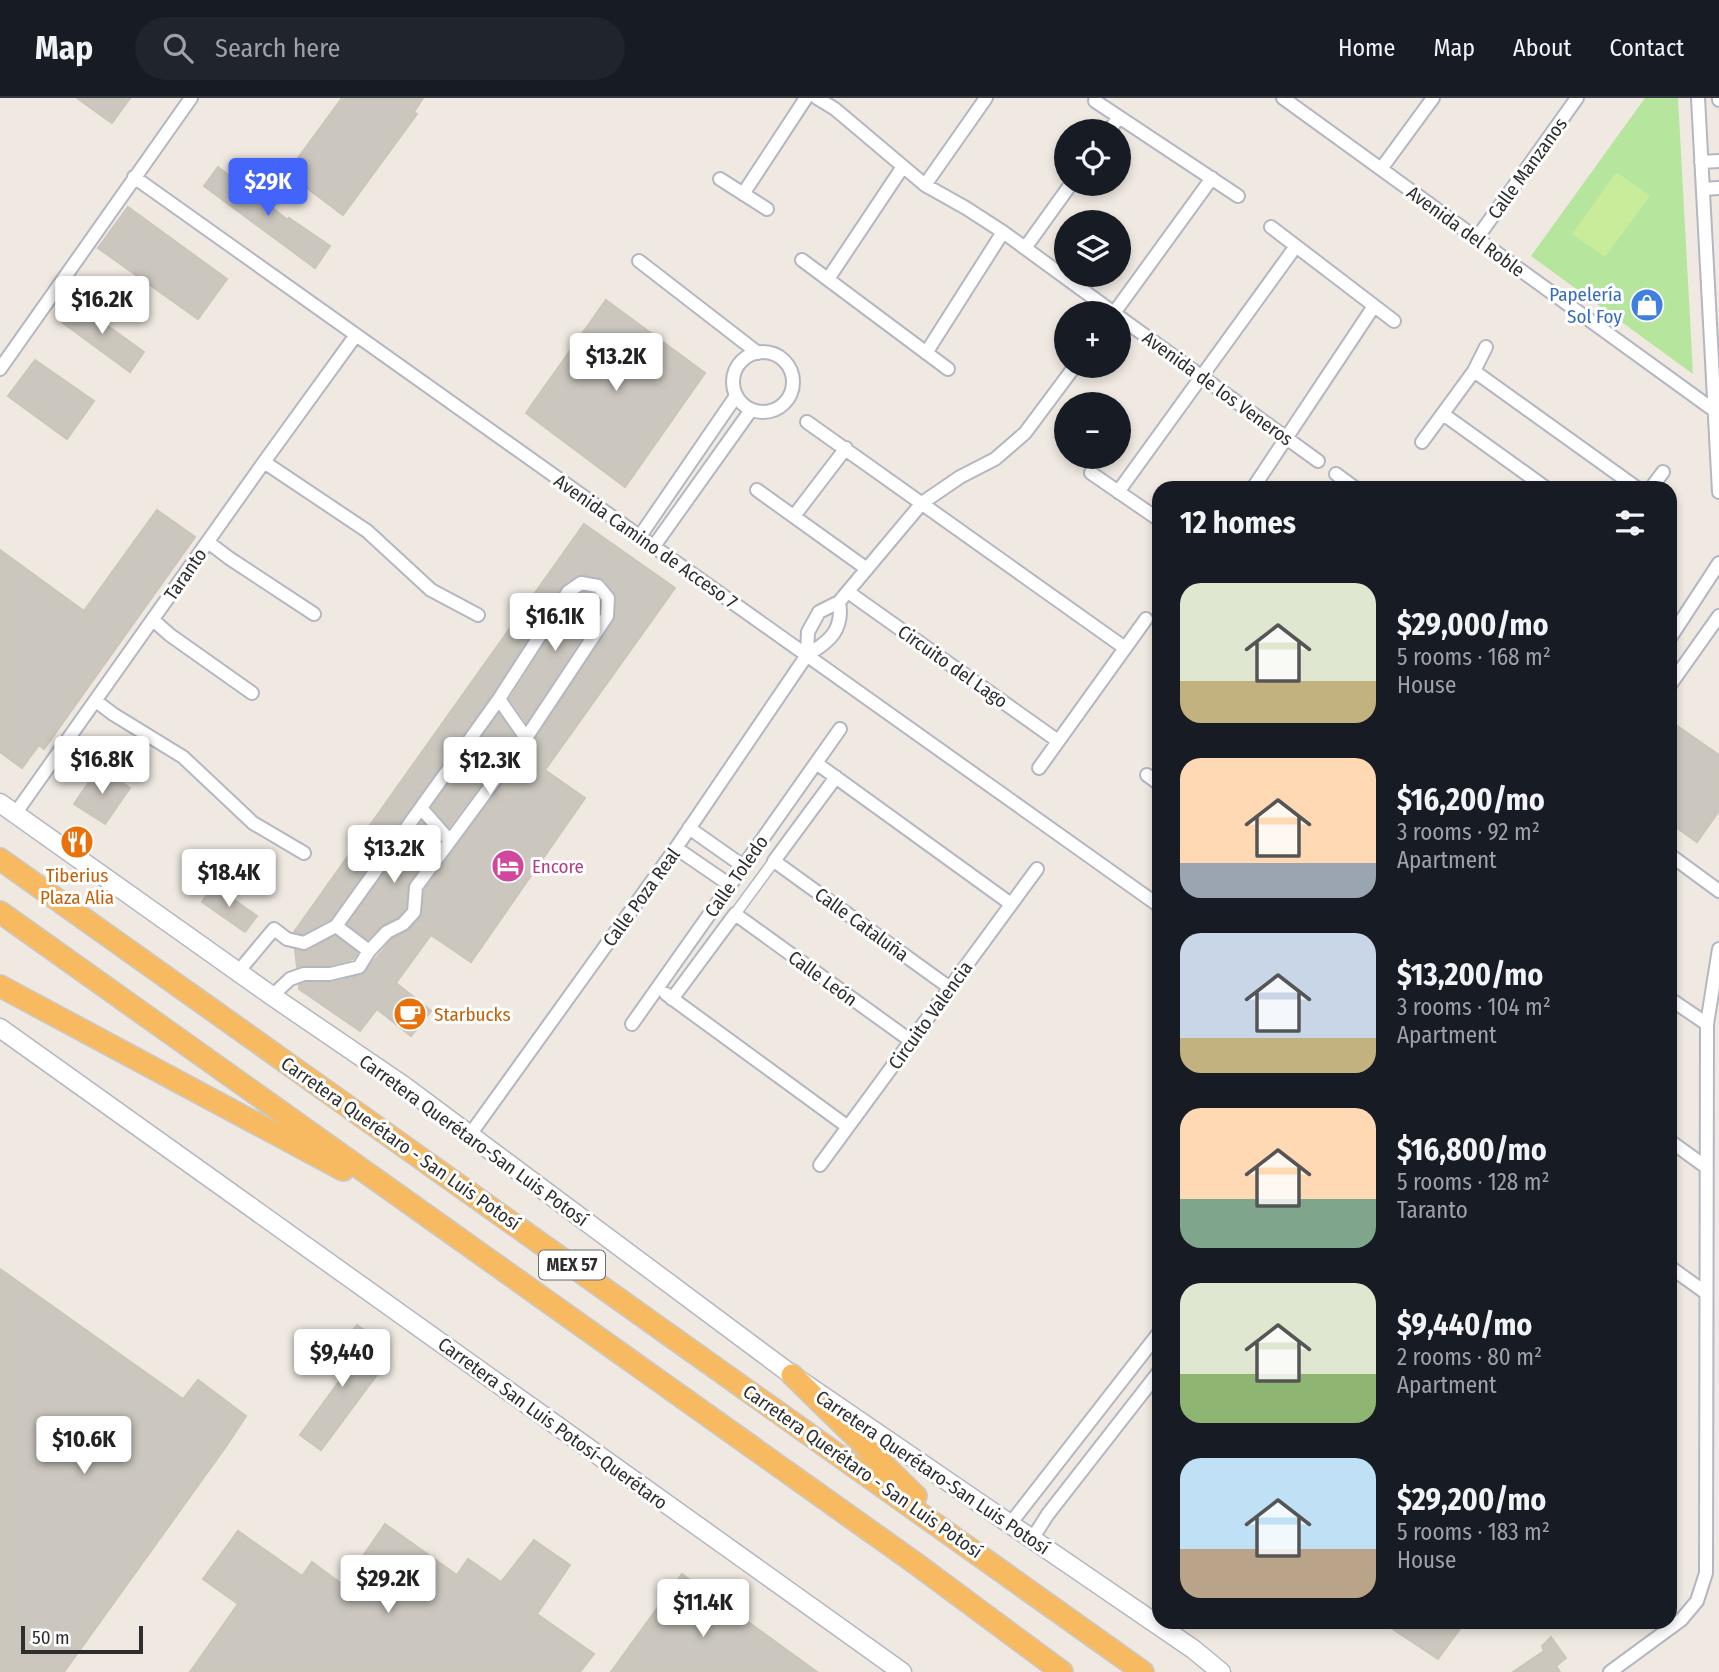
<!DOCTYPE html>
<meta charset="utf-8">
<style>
body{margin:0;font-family:"Fira Sans Condensed",sans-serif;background:#20242c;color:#f1f3f6;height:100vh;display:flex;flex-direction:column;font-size:26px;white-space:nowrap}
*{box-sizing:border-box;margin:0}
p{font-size:23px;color:#9ea1a6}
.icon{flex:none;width:38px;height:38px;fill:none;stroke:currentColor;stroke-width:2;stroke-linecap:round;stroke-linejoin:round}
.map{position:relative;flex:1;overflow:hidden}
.drawer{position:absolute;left:1152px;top:383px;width:525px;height:1148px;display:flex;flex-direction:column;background:#171b24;border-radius:21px;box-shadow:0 4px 10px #0003}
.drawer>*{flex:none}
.fabs{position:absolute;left:1054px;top:21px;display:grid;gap:14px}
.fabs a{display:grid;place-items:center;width:77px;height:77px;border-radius:50%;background:#171b24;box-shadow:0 4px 10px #0003;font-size:35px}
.scale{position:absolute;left:21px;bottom:18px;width:122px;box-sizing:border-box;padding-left:7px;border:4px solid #2e2e2e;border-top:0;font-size:19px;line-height:24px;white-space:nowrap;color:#2e2e2e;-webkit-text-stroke:5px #fff;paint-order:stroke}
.price{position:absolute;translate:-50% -60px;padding:0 16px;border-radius:7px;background:#fff;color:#222;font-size:23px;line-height:46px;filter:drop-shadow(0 2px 4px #0008)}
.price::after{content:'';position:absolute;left:50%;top:42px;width:21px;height:16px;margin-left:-10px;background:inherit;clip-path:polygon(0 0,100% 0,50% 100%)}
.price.on{background:#4264fb;color:#fff}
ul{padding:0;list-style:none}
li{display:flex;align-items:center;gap:21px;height:175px;padding:0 28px}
li span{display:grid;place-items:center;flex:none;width:196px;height:140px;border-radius:21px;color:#555}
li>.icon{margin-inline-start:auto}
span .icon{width:84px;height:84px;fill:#fffc;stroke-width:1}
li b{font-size:30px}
h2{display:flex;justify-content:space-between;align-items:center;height:84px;padding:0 28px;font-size:30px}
header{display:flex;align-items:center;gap:42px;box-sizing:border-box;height:98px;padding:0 35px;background:#171b24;border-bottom:2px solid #363941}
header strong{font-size:33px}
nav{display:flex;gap:38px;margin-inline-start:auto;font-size:24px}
.search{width:490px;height:63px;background:#20242c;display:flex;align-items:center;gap:18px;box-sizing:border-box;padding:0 24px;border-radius:38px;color:#9ea1a6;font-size:26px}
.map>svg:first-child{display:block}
</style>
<header>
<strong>Map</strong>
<div class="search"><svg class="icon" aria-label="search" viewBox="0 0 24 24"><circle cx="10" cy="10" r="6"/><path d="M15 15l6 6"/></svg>Search here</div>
<nav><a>Home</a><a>Map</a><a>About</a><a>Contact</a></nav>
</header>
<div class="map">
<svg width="1719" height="1574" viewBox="0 0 1719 1574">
<rect width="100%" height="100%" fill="#efe9e1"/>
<!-- green -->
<path fill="#b6e59e" d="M 1645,0 L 1678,0 L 1693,276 L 1531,158 Z"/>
<!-- pitch -->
<path fill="#c9ec9a" d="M 1616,74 L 1650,98 L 1605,159 L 1572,136 Z"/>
<!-- building -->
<path fill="#cbc7bf" stroke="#cbc5ba" stroke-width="2" d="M 77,0 L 130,0 L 112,25 Z
M 342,0 L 423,0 L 414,14 L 417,16 L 343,117 L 287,75 Z
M 218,69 L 288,122 L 289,120 L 330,148 L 315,170 L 204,88 Z
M 128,109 L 227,181 L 198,221 L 98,150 Z
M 606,202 L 705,275 L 625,389 L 526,315 Z
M 73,203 L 144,254 L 130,274 L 59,222 Z
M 35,262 L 94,303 L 67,341 L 8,298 Z
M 157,412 L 195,439 L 44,651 L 39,647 L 22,670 L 0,654 L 0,452 L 84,513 Z
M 584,426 L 675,490 L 545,672 L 585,700 L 471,864 L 431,837 L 396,885 L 431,913 L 411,938 L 377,911 L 360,933 L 299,891 L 299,887 L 306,885 L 332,885 L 362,877 L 392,841 L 407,834 L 420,820 L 425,792 L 533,645 L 614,523 L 617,500 L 605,482 L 582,476 L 561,489 L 492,596 L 330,821 L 303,836 L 294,834 Z
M 583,494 L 593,496 L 599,503 L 598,515 L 526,624 L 510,601 L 574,500 Z
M 499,616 L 515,640 L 449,729 L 432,709 Z
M 1676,627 L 1719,657 L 1719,713 L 1697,744 L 1670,725 L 1670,637 Z
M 99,669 L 130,690 L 105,726 L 74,706 Z
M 422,724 L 439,744 L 409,784 L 406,810 L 398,819 L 381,828 L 368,841 L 348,826 Z
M 213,787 L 257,818 L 245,834 L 202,804 Z
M 335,838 L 357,855 L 353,861 L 329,867 L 297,869 L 295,852 L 308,853 Z
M 0,1171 L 183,1301 L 198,1282 L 246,1318 L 227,1347 L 64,1574 L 0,1574 Z
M 357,1227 L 374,1239 L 355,1263 L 376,1278 L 321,1352 L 300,1337 L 343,1278 L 326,1266 Z
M 385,1426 L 457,1477 L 468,1461 L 501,1484 L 534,1442 L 570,1467 L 537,1516 L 594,1556 L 580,1574 L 190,1574 L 238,1506 L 203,1481 L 238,1433 L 302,1478 L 312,1464 L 343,1487 Z
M 682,1476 L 817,1574 L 611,1574 Z
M 1382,1524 L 1465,1524 L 1438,1561 Z
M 1551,1539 L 1566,1560 L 1556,1568 L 1560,1574 L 1513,1574 L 1544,1553 L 1542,1548 Z"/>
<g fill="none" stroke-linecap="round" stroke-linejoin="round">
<defs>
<path id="pedestrian" d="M 735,816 L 774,763"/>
<path id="minor" d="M 817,0 L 835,11 L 925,87 L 966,110 L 1003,134 L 1114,215
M 1283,0 L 1715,313 L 1719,313
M 1698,0 L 1719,394
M 1719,0 L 1719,2
M 1095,3 L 1238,98
M 1109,33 L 1119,19
M 1701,64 L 1719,63
M 1381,71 L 1433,0
M 134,79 L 1158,807
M 720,81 L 767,111
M 925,87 L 986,0
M 1703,91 L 1719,90
M 743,96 L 806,0
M 1271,129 L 1394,223
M 1477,140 L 1577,0
M 1025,150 L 1071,86
M 802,162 L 948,271
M 639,163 L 758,255
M 828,181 L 902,70
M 1114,215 L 1212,80
M 1118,218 L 1318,363
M733 284a30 30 0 1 1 60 0a30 30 0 1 1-60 0Z
M 926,255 L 1003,134
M 0,271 L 191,0
M 1474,273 L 1637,390
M 1443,316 L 1546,390
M 807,324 L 1125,550
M 1422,344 L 1474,273 L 1486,249
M 264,364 L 367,433 L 431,492 L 478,517
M 1091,375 L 1158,421
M 1336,376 L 1355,390
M 1253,390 L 1374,208
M 1651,390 L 1663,374
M 757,392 L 867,471
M 1118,394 L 1296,148
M 794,418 L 846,350
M 640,438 L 736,298
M 208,444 L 229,460 L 314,516
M 654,448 L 751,312
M 848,494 L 1058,643
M 153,522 L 170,537 L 252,595
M 1670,540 L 1719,465
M 807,557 L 808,534 L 819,514 L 839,504 L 922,405 L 960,379 L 995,361 L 1025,335 L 1075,268
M 1670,587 L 1719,518
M 499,601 L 526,640
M 96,603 L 113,616 L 183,659 L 253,725 L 304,755
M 816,665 L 1011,806
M 1039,670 L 1146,521
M 1147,677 L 1158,685
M 836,679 L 774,763 L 950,890
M 421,710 L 449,742
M 15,716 L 264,364 L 356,237
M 689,730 L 743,768
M 676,750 L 730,787
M 1670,757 L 1719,793
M 336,828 L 369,853
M 238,874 L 274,831 L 287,841 L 304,845 L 336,828 L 499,601 L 568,494 L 581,485 L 598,488 L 608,500 L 607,518 L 526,640 L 416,789 L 414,814 L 403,826 L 387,834 L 369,853 L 359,869 L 330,876 L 304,876 L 290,881 L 272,898
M 666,896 L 848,1029
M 672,901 L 735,816 L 911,943
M 1670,901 L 1707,926
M 632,926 L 840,631
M 469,1038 L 676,750 L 807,557 C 829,544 844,532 839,504
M 1670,1043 L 1706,1069
M 820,1067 L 1037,771
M 1670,1169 L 1706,1195
M 1010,1426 L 1158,1236
M 1032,1441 L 1048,1416 L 1158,1275
M 1610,1574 L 1681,1522 L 1697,1503 L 1706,1475 L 1707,926 L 1719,851"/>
<path id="secondary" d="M 0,705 L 272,898 L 404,988 L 792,1277 L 1193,1551 L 1221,1574
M 0,930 L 902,1574"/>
<path id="trunk" d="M 0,761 L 1143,1574
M 0,814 L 915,1465 L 1062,1574
M 0,888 L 343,1072
M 792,1277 L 916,1398"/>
</defs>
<!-- pedestrian casing -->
<use href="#pedestrian" stroke="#b4b7c1" stroke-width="13"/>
<!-- minor casing -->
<use href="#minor" stroke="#b4b7c1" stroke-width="16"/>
<!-- secondary casing -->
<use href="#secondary" stroke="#b4b7c1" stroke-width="21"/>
<!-- trunk casing -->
<use href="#trunk" stroke="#c9c9c9" stroke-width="24"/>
<!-- pedestrian -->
<use href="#pedestrian" stroke="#fff" stroke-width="10"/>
<!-- minor -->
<use href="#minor" stroke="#fff" stroke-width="12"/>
<!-- secondary -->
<use href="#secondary" stroke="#fff" stroke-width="18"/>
<!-- trunk -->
<use href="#trunk" stroke="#f8ba60" stroke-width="21"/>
</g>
<!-- icons -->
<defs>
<symbol id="shop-disc" viewBox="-11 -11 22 22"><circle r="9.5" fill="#3f7fe0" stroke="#fff"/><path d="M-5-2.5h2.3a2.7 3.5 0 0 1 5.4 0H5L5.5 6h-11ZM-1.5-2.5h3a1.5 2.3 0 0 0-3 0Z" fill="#fff"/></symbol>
<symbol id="restaurant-disc" viewBox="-11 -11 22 22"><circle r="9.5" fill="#e8710a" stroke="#fff"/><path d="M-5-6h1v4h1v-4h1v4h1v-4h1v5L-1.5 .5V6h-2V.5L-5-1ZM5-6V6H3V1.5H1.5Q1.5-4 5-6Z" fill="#fff"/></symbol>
<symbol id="hotel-disc" viewBox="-11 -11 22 22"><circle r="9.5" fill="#d1479c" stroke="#fff"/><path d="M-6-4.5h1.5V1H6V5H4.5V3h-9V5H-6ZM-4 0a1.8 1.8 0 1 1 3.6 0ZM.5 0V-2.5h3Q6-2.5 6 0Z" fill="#fff"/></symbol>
<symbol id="cafe-disc" viewBox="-11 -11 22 22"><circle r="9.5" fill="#e8710a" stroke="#fff"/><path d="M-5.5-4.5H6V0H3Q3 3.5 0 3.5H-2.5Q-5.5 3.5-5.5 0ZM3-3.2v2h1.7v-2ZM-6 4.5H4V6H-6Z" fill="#fff"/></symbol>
</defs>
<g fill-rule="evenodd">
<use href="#shop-disc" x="1628" y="188" width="38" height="38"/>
<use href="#restaurant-disc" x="58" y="725" width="38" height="38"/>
<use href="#hotel-disc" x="489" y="749" width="38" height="38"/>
<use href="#cafe-disc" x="391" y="897" width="38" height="38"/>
</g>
<g text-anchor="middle" stroke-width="6" stroke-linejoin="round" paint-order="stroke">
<!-- shield labels -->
<rect fill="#fff" stroke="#6d6d6d" stroke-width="2" x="539" y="1152.5" width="66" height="29" rx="5"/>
<g font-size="18" font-weight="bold" fill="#2e2e2e">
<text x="572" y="1173">MEX 57</text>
</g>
<!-- street labels -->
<g font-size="19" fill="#2e2e2e" stroke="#fff">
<text transform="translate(1527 70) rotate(-54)" y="7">Calle Manzanos</text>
<text transform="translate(1466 133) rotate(36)" y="7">Avenida del Roble</text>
<text transform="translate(1218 290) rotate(36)" y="7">Avenida de los Veneros</text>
<text transform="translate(646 443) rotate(35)" y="7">Avenida Camino de Acceso 7</text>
<text transform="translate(185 476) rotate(-55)" y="7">Taranto</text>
<text transform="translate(953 568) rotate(35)" y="7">Circuito del Lago</text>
<text transform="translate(736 778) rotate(-55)" y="7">Calle Toledo</text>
<text transform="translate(641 799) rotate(-54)" y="7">Calle Poza Real</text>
<text transform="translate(862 826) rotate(36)" y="7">Calle Cataluña</text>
<text transform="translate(823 880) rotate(36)" y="7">Calle León</text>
<text transform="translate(930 917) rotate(-54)" y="7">Circuito Valencia</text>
<text transform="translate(474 1042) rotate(36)" y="7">Carretera Querétaro-San Luis Potosí</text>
<text transform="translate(401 1045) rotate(35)" y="7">Carretera Querétaro - San Luis Potosí</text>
<text transform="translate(553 1325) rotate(36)" y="7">Carretera San Luis Potosí-Querétaro</text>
<text transform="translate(863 1373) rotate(35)" y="7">Carretera Querétaro - San Luis Potosí</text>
<text transform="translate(933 1374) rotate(34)" y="7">Carretera Querétaro-San Luis Potosí</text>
</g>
<!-- shop labels -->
<g font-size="19" fill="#366cbe" stroke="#fff" text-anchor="end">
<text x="1622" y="203">Papelería<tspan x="1622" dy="22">Sol Foy</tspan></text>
</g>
<!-- hotel labels -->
<g font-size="19" fill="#b23c85" stroke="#fff" text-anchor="start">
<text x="532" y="775">Encore</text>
</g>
<!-- food labels -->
<g font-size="19" fill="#c56008" stroke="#fff">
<text x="77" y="784">Tiberius<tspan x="77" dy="22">Plaza Alia</tspan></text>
<text x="434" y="923" text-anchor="start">Starbucks</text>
</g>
</g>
</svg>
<div class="fabs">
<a><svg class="icon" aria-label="locate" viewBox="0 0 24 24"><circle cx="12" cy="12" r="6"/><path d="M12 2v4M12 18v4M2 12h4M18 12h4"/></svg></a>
<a><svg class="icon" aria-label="layers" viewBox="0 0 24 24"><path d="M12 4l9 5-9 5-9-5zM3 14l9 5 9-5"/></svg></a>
<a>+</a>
<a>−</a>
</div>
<div class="scale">50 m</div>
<b class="price on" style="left:268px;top:120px">$29K</b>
<b class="price" style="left:102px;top:238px">$16.2K</b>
<b class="price" style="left:616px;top:295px">$13.2K</b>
<b class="price" style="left:555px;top:555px">$16.1K</b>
<b class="price" style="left:102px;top:698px">$16.8K</b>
<b class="price" style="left:490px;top:699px">$12.3K</b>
<b class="price" style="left:394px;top:787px">$13.2K</b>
<b class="price" style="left:229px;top:811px">$18.4K</b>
<b class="price" style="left:342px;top:1291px">$9,440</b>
<b class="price" style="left:84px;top:1378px">$10.6K</b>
<b class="price" style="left:388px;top:1517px">$29.2K</b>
<b class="price" style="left:703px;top:1541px">$11.4K</b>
<section class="drawer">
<h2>12 homes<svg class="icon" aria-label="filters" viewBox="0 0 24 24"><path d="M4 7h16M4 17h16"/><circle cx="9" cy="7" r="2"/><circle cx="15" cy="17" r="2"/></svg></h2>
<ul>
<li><span style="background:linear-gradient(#dfe7d0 70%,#c2b280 0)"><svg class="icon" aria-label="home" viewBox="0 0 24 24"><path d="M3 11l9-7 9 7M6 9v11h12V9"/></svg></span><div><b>$29,000/mo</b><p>5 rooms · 168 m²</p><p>House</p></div></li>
<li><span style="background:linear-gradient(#ffd9b3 75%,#9aa5b1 0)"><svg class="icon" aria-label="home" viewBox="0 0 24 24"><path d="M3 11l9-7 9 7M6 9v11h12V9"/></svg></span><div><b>$16,200/mo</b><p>3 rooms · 92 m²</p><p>Apartment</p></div></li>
<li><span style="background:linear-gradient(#c9d6e8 75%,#c2b280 0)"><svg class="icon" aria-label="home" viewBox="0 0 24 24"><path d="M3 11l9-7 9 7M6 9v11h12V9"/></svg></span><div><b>$13,200/mo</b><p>3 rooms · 104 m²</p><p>Apartment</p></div></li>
<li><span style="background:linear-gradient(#ffd9b3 65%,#7fa58c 0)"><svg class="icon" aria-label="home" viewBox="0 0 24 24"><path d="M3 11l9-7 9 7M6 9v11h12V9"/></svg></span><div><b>$16,800/mo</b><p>5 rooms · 128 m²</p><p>Taranto</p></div></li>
<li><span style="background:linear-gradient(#dfe7d0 65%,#8fb573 0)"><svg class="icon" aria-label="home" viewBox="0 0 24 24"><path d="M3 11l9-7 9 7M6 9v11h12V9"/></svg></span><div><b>$9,440/mo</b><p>2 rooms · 80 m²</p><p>Apartment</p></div></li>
<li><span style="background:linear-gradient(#bfe0f5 65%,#b9a48a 0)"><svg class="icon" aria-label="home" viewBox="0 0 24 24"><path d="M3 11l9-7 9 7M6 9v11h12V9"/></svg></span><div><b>$29,200/mo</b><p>5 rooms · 183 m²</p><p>House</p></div></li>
</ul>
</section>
</div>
